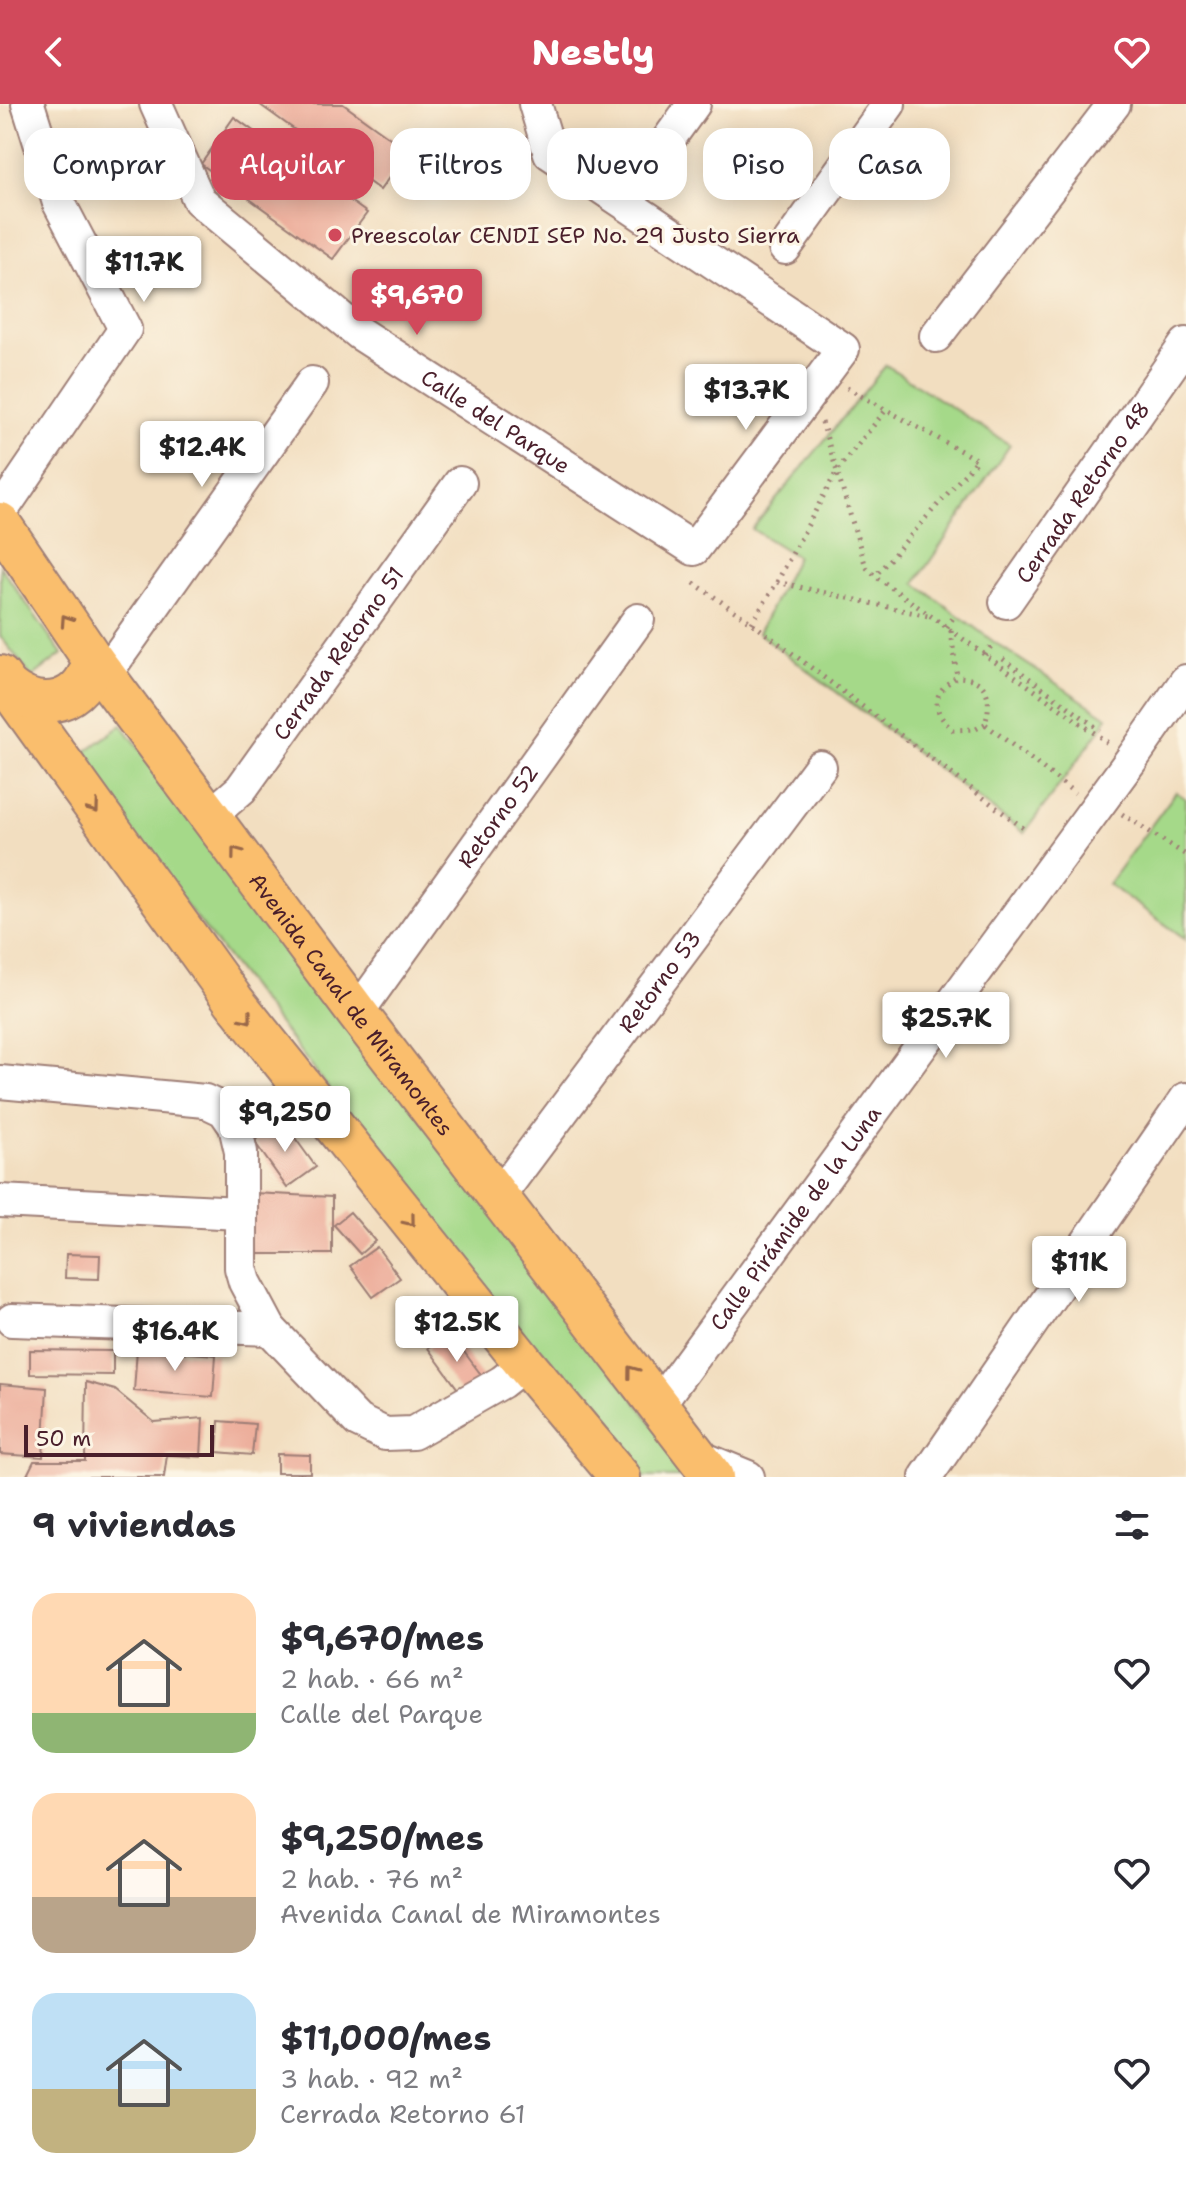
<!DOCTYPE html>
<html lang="es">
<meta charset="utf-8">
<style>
body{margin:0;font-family:"Shantell Sans",sans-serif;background:#f7f7f7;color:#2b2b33;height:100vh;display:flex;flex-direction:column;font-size:30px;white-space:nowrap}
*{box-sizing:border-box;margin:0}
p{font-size:26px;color:#7c7c81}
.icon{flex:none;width:44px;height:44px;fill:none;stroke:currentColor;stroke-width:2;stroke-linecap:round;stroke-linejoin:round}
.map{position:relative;height:1373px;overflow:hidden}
.sheet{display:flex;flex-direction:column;background:#fff;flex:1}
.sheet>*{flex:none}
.guide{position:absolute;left:24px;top:24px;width:1138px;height:72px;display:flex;gap:16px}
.scale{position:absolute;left:24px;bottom:20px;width:190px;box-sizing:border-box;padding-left:8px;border:4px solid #4a1f2b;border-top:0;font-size:22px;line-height:28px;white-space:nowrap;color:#4a1f2b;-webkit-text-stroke:6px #fcf5e5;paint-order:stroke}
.price{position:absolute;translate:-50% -68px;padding:0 18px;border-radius:8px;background:#fff;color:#222;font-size:26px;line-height:52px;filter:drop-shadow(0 2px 4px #0008)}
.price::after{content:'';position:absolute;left:50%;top:48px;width:24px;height:18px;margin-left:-12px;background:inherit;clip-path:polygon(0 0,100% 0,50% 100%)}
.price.selected{background:#d1495b;color:#fff}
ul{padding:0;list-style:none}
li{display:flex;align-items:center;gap:24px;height:200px;padding:0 32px}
li span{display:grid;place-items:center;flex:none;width:224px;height:160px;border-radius:24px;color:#555}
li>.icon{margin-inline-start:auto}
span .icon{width:96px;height:96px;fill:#fffc;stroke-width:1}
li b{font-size:34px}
h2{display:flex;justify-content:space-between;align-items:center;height:96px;padding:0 32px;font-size:34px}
.tag{padding:0 28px;border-radius:24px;background:#fff;box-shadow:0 4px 20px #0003;font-size:28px;line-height:72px}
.tag.selected{background:#d1495b;color:#fff}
header{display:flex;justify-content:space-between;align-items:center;height:104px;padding:0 32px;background:#d1495b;color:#fff;font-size:36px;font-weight:800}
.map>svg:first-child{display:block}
</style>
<header><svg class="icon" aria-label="back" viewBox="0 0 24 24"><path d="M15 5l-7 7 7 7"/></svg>Nestly<svg class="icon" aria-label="heart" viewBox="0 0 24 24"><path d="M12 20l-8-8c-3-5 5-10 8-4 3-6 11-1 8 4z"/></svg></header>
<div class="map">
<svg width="1186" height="1373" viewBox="0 0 1186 1373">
<rect width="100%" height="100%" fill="#fcf5e5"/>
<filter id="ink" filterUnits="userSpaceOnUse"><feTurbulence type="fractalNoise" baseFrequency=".0125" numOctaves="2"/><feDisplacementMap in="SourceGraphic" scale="16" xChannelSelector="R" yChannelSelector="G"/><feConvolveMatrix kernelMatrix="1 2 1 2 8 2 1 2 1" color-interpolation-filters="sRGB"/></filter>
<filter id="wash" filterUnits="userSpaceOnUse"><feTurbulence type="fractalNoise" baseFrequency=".006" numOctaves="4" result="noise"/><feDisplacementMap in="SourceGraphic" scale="32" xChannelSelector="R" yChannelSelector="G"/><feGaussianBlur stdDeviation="1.8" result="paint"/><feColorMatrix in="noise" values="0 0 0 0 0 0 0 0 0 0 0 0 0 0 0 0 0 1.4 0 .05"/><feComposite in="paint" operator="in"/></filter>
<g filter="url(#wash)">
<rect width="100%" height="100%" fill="#f2dec0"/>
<!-- green -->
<path fill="#a5d989" stroke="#787c5a" stroke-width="2" d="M 886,261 L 1010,341 L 915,479 L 994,538 L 1107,613 L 1100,626 L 1024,729 L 758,529 L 797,453 L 752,425 Z
M 0,462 L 62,550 L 32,573 L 0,532 Z
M 122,621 L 693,1373 L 630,1373 L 74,656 Z
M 1176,688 L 1186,695 L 1186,835 L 1108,780 Z"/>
<g id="blocks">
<!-- building -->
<path fill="#edae9b" d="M 259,0 L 343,0 L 408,47 L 380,86 L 332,51 L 317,73 L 367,109 L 333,155 L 201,60 L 234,13 L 305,64 L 320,44 Z
M 282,1016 L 316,1063 L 287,1084 L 254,1037 Z
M 253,1089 L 332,1093 L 332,1150 L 249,1150 Z
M 350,1108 L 375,1137 L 360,1150 L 334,1121 Z
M 377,1143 L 400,1174 L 373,1193 L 350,1162 Z
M 66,1150 L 100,1151 L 99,1175 L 65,1174 Z
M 450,1229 L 485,1276 L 463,1292 L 428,1244 Z
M 137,1245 L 216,1251 L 213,1293 L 134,1287 Z
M 30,1246 L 113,1247 L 113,1271 L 30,1270 Z
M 86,1278 L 115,1286 L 154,1318 L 203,1314 L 201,1353 L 167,1351 L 164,1373 L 26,1373 L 34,1357 L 85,1357 Z
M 0,1280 L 47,1284 L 43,1353 L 0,1350 Z
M 219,1317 L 255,1320 L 252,1351 L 217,1348 Z
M 277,1350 L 310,1351 L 310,1369 L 277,1369 Z"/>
</g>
</g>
<g filter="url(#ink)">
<use href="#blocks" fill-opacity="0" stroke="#9e7e76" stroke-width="2"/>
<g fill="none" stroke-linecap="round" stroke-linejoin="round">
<defs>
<g id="minor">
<path id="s1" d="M 156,0 L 199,96 L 359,229 L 694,445 L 843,245 L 550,49 L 535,0"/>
<path d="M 655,54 L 694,0"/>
<path d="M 785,144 L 889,0"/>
<path d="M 936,232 L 1114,0"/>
<path d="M 0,409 L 125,225 L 59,99 L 28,0"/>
<path id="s2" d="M 1006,498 L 1186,240"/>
<path d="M 104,572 L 312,279"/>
<path id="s3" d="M 210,712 L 241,685 L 460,379"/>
<path id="s4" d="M 357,909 L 638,516"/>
<path d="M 0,978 L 205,997 L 224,1006 L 235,1022 L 241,1048 L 241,1164 L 245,1178 L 270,1225 L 358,1317 L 385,1330 L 413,1329 L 502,1278 L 525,1260"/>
<path id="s5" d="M 499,1092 L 820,663"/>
<path d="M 0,1097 L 240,1109"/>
<path d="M 12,1216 L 270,1225"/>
<path id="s6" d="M 658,1301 L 1131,656 L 1186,577"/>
<path d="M 697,1352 L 748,1373"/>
<path d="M 926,1373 L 1186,995"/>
</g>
<g id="major">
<path id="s7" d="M 0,419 L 93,556 L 357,909 L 713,1373"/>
<path d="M 0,572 L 234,897 L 525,1260 L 620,1373"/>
<path d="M 8,583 C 41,610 83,600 93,556"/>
</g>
</defs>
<!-- minor casing -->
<use href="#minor" stroke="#9e7e76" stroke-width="36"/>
<!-- major casing -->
<use href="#major" stroke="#9e7e76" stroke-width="44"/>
<!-- path -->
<path stroke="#9e7e76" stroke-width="5" stroke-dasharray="2 6" stroke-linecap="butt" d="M 847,284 L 977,356 L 875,472
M 822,318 L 866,463 L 875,472 L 1111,641
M 777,478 L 928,512
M 694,479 L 752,519 L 1026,726
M 752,519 L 777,478 L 838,365 L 886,306
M 947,523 L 955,511
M 951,527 L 957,573
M 985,551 L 994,538
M 1003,555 L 1100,626
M 985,620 L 976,625 L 953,626 C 931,607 931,588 957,573 C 988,574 993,594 985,620 L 1075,689
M 1122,710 L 1186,751"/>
<!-- minor -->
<use href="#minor" stroke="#fff" stroke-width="32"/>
<!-- major -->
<use href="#major" stroke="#fabe6d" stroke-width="40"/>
</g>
<!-- one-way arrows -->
<defs><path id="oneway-chevron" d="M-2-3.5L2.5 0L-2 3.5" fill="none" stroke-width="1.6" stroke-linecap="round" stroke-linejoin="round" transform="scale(2)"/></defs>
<g stroke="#996749">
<use href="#oneway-chevron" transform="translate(66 516) rotate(-124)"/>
<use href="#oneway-chevron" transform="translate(94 704) rotate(54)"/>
<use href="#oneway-chevron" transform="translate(236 748) rotate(-127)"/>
<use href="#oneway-chevron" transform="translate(247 914) rotate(51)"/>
<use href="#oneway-chevron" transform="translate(410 1117) rotate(51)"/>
<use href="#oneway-chevron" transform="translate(632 1267) rotate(-127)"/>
</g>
</g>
<!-- markers -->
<circle fill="#d1495b" stroke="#fcf5e5" stroke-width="3" cx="335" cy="131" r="8"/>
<g text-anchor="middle" stroke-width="6" stroke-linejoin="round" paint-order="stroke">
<!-- poi labels -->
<g font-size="22" fill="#4a1f2b" stroke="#fcf5e5" text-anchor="start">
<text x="351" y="139">Preescolar CENDI SEP No. 29 Justo Sierra</text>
</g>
<!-- street labels -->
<g font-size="22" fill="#4a1f2b" stroke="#fcf5e5">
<text dy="8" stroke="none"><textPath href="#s1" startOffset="476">Calle del Parque</textPath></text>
<text dy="8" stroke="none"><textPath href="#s2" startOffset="134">Cerrada Retorno 48</textPath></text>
<text dy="8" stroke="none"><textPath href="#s3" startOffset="208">Cerrada Retorno 51</textPath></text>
<text dy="8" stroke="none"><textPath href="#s4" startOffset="242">Retorno 52</textPath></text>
<text dy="8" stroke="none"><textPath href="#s5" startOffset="268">Retorno 53</textPath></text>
<text dy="8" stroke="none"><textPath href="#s7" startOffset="596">Avenida Canal de Miramontes</textPath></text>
<text dy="8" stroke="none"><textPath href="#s6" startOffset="232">Calle Pirámide de la Luna</textPath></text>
</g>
</g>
</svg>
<div class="scale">50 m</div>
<b class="price" style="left:144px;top:200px">$11.7K</b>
<b class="price selected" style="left:417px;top:233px">$9,670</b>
<b class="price" style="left:746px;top:328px">$13.7K</b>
<b class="price" style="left:202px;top:385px">$12.4K</b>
<b class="price" style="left:946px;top:956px">$25.7K</b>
<b class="price" style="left:285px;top:1050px">$9,250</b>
<b class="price" style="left:1079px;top:1200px">$11K</b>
<b class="price" style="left:457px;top:1260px">$12.5K</b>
<b class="price" style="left:175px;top:1269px">$16.4K</b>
<div class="guide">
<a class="tag">Comprar</a>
<a class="tag selected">Alquilar</a>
<a class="tag">Filtros</a>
<a class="tag">Nuevo</a>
<a class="tag">Piso</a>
<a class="tag">Casa</a>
</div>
</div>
<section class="sheet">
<h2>9 viviendas<svg class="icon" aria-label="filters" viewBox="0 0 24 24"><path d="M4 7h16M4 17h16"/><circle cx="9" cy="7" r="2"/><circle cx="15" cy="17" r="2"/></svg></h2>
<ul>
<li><span style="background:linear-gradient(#ffd9b3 75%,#8fb573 0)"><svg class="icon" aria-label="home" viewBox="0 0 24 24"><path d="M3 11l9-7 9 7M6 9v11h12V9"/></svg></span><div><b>$9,670/mes</b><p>2 hab. · 66 m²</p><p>Calle del Parque</p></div><svg class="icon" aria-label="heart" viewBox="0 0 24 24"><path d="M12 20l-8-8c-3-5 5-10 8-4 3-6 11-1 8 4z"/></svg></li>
<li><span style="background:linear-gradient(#ffd9b3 65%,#b9a48a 0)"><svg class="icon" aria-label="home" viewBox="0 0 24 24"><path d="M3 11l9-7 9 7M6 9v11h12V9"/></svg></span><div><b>$9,250/mes</b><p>2 hab. · 76 m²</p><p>Avenida Canal de Miramontes</p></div><svg class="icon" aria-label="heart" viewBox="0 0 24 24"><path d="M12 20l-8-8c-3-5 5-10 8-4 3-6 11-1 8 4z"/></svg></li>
<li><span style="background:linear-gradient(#bfe0f5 60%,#c2b280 0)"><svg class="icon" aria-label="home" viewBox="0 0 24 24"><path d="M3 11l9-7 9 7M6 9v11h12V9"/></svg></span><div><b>$11,000/mes</b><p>3 hab. · 92 m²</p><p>Cerrada Retorno 61</p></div><svg class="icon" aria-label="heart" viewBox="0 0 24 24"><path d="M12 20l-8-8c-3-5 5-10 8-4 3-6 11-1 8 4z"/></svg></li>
</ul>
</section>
